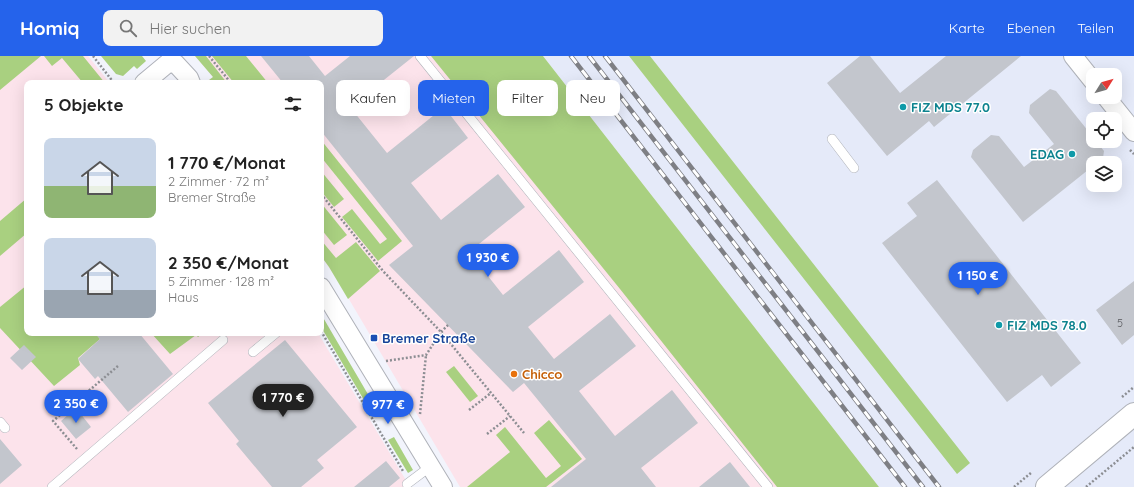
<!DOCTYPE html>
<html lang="de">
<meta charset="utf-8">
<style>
body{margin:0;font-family:Quicksand,sans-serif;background:#f2f2f2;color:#222;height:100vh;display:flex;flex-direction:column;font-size:15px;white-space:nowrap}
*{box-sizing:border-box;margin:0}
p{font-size:13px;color:#767676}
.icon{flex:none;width:22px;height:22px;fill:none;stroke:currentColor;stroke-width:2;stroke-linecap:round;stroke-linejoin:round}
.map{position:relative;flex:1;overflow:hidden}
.drawer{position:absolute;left:24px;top:24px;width:300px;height:256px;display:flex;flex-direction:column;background:#fff;border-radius:8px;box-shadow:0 4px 16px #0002}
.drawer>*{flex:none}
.banner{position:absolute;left:336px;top:24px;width:380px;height:36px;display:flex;gap:8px}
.needle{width:26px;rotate:53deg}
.tools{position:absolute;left:1086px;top:12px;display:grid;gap:8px}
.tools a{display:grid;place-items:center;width:36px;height:36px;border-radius:8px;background:#fff;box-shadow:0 4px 16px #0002;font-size:20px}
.price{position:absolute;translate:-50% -34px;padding:0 9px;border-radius:14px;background:#2563eb;color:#fff;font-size:13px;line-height:26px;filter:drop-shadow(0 1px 2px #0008)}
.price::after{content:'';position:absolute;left:50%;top:24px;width:12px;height:9px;margin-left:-6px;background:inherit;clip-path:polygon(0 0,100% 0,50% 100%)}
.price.active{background:#222;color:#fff}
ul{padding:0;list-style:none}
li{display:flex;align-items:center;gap:12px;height:100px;padding:0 20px}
li span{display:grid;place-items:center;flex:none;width:112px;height:80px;border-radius:8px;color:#555}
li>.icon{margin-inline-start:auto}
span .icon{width:48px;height:48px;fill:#fffc;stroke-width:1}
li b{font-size:17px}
h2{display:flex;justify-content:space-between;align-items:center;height:48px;padding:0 20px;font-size:17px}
.tag{padding:0 14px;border-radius:8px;background:#fff;box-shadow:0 4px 16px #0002;font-size:14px;line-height:36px}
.tag.active{background:#2563eb;color:#fff}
header{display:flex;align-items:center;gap:24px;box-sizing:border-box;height:56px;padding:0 20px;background:#2563eb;color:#fff}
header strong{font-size:19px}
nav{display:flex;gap:22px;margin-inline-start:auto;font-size:14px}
.search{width:280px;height:36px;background:#f2f2f2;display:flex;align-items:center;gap:10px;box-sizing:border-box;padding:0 14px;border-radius:8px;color:#767676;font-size:15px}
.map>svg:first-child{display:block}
</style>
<header>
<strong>Homiq</strong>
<div class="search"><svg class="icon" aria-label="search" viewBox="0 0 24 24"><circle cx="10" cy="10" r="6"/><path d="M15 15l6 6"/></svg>Hier suchen</div>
<nav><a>Karte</a><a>Ebenen</a><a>Teilen</a></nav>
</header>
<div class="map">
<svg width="1134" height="431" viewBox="0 0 1134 431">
<rect width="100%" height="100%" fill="#f2f4fc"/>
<!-- commercial -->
<path fill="#fce3eb" d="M 0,0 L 88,0 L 110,27 L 27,27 L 27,277 L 318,277 L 410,431 L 0,431 Z
M 195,0 L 501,0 L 839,431 L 460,431 L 337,223 L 321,200 L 321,27 L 209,27 L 209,24 L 213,21 Z"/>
<!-- built -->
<path fill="#e5eaf9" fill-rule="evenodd" d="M 543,0 L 629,0 L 810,229 L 970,408 L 650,0 L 1134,0 L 1134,431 L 879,431 ZM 1093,19 L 1115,19 L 1115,41 L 1093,41 ZM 1093,63 L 1115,63 L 1115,85 L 1093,85 ZM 1093,107 L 1115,107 L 1115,129 L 1093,129 Z"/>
<!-- green -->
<path fill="#a9d080" d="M 0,0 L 41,0 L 0,34 Z
M 44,0 L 83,0 L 105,27 L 83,27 L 62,2 L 52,10 Z
M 101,0 L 142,0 L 146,5 L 137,13 L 134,10 L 123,20 L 116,18 Z
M 195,0 L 206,0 L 227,27 L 209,27 L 209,24 L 213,21 Z
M 212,0 L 246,0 L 268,27 L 234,27 Z
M 431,0 L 543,0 L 879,431 L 777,431 L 620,233 Z
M 629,0 L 650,0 L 970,407 L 957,418 Z
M 321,84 L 402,185 L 378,205 L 342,161 L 352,153 L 380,188 L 387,183 L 321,101 Z
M 321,115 L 344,143 L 334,151 L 321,135 Z
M 27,142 L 27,177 L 0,200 L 0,165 Z
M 321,147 L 347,179 L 334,189 L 321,173 Z
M 321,184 L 336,202 L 356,186 L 380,215 L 348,243 L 329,211 L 321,200 Z
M 27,229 L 27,277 L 95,277 L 100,283 L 78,302 L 80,309 L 54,330 L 0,272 L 0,251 Z
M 321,258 L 376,352 L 371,356 L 321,271 Z
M 151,277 L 203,277 L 198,281 L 196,279 L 170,298 Z
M 454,310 L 478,340 L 470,346 L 446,316 Z
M 549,364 L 582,403 L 546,431 L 467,431 L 510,396 L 496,379 L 505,371 L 546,422 L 561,410 L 534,377 Z
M 394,381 L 413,414 L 408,417 L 388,384 Z"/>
<!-- building -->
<path fill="#c3c6cd" d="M 261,0 L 309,0 L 325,20 L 350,0 L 414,0 L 350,51 L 387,97 L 444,51 L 468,82 L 411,127 L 441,164 L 498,118 L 525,151 L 469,196 L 503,239 L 559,194 L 584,226 L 528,271 L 554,303 L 610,258 L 636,290 L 579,335 L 615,380 L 672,334 L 698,367 L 641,412 L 656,431 L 551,431 L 586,403 L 524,327 L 513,336 L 389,209 L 413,190 L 321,75 L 321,27 L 283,27 Z
M 860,0 L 870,0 L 900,37 L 946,0 L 1021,0 L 934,71 L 929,65 L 887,100 L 827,27 Z
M 1050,33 L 1056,35 L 1093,81 L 1093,85 L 1096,85 L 1104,95 L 1103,102 L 1097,107 L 1093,107 L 1093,110 L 1023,166 L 971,101 L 973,94 L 991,79 L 999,80 L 1024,111 L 1054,88 L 1029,57 L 1030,49 Z
M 937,124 L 1081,307 L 1051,331 L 1042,319 L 1007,346 L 882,187 L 917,160 L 907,147 Z
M 1134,225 L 1134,279 L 1122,289 L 1096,254 Z
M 95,277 L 139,277 L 173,318 L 128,356 L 98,320 L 95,323 L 78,303 L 100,283 Z
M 285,284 L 357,371 L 317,404 L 324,412 L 301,431 L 272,431 L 236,388 L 239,385 L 208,347 Z
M 24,289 L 36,301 L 22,314 L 10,302 Z
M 76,352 L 91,371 L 76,383 L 61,365 Z
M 0,383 L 22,409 L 0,428 Z
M 386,405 L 400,422 L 389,431 L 354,431 Z
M 730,406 L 750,431 L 699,431 Z"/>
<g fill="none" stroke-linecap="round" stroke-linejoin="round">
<defs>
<path id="service" d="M 420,0 L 768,431
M 832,83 L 854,112
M 253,296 L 276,277
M 0,366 L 5,372
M 407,428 L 423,416 L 431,412
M 52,431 L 223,284"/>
<path id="minor" d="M 1073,0 L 1093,25
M 144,27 L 168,7 L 176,8 L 189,22 L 191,27
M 1106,41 L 1134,76
M 321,231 L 443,431"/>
<path id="tertiary" d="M 1047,431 L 1134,358"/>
</defs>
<!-- service casing -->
<use href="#service" stroke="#afb2b9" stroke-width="10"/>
<!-- minor casing -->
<use href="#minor" stroke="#afb2b9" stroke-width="20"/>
<!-- tertiary casing -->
<use href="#tertiary" stroke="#afb2b9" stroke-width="24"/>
<!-- path -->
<path stroke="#8c8e93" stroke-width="2.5" stroke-dasharray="2 2" stroke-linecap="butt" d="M 93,0 L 114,27
M 209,0 L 231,27
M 1130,94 L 1134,98
M 321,138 L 383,215 L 441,276 L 524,377
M 321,275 L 403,415
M 386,305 L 426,299 L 441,276 L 448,269
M 1122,341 L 1134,331
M 469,354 L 491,337
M 420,358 L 426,299
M 487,378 L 510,360
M 77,393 L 53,365 L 118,310
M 1014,431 L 1032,416
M 1086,431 L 1134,391"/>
<!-- service -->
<use href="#service" stroke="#fff" stroke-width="9"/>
<!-- minor -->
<use href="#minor" stroke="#fff" stroke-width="18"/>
<!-- tertiary -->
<use href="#tertiary" stroke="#fff" stroke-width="22"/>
<defs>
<path id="rail" d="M 571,0 L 905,431
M 589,0 L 923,431
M 605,0 L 939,431"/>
</defs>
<!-- rail casing -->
<use href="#rail" stroke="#7e7f84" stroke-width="4.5"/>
<!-- rail -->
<use href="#rail" stroke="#fff" stroke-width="3" stroke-dasharray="9" stroke-linecap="butt"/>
</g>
<!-- markers -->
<g fill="#0f9aa8" stroke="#fff" stroke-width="1.5">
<circle cx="903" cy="51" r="4"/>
<circle cx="1072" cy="98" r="4"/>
<circle cx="999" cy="269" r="4"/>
</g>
<rect fill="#1a4fb4" stroke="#fff" stroke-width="1.5" x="370" y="278" width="8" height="8" rx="2"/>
<circle fill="#e8710a" stroke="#fff" stroke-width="1.5" cx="514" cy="318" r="4"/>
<g text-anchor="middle" stroke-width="3" stroke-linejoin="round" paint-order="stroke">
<!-- number labels -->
<g font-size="11" fill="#58595d">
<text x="1120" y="271">5</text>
</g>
<!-- culture labels -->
<g font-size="13" font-weight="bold" fill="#0d838f" stroke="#fff" text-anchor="start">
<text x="911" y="56">FIZ MDS 77.0</text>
<text x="1064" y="103" text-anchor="end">EDAG</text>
<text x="1007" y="274">FIZ MDS 78.0</text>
</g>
<!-- transit labels -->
<g font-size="13" font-weight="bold" fill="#164399" stroke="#fff" text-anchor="start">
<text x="382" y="287">Bremer Straße</text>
</g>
<!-- food labels -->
<g font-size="13" font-weight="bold" fill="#c56008" stroke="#fff" text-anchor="start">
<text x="522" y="323">Chicco</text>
</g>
</g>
</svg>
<div class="tools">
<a><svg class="needle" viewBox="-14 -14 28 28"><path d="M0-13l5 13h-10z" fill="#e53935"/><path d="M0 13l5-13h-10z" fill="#767676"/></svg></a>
<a><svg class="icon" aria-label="locate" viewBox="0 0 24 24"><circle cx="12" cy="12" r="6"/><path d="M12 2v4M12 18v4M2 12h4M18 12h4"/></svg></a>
<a><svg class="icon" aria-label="layers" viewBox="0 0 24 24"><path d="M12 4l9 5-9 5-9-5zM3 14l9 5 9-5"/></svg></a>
</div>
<b class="price" style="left:488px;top:222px">1 930 €</b>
<b class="price" style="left:978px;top:240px">1 150 €</b>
<b class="price active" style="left:283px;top:362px">1 770 €</b>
<b class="price" style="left:76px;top:368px">2 350 €</b>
<b class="price" style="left:388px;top:369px">977 €</b>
<div class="banner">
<a class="tag">Kaufen</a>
<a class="tag active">Mieten</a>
<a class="tag">Filter</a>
<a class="tag">Neu</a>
</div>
<section class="drawer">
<h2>5 Objekte<svg class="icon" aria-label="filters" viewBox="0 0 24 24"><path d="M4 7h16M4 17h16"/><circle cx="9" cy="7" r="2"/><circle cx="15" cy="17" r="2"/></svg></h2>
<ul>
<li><span style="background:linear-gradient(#c9d6e8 60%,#8fb573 0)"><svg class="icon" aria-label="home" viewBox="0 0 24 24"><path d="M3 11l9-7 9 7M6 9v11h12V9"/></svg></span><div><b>1 770 €/Monat</b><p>2 Zimmer · 72 m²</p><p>Bremer Straße</p></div></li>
<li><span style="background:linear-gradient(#c9d6e8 65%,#9aa5b1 0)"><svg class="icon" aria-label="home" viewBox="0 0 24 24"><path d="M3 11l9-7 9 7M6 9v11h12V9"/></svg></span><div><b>2 350 €/Monat</b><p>5 Zimmer · 128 m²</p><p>Haus</p></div></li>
</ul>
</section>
</div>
